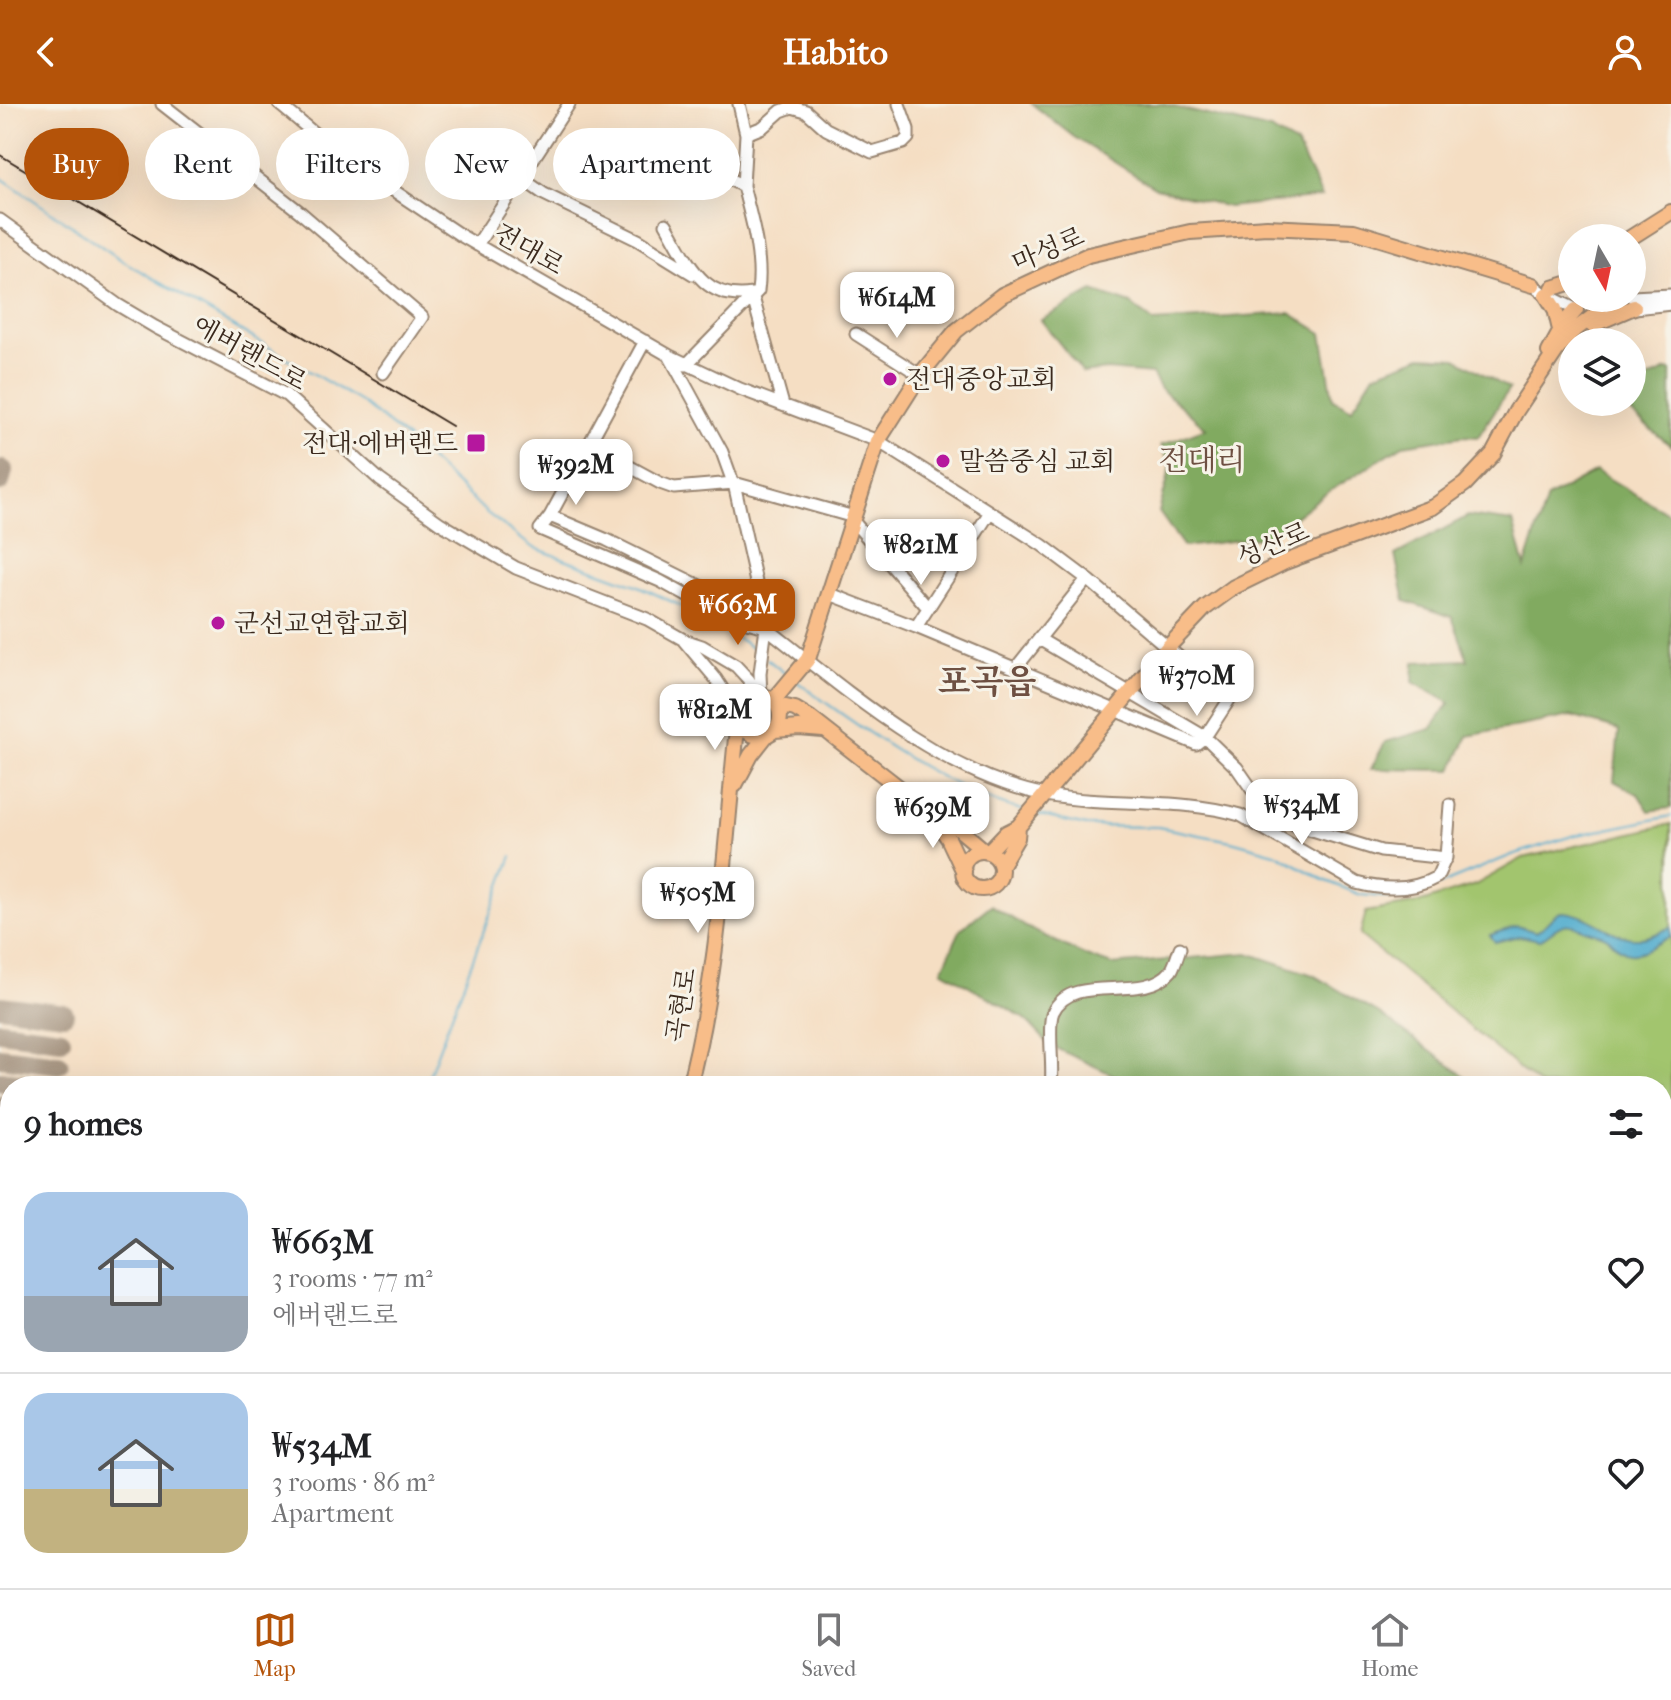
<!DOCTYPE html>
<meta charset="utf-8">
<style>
body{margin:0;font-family:"IM FELL French Canon","Noto Serif KR",serif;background:#f6f6f6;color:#202124;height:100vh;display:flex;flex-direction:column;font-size:30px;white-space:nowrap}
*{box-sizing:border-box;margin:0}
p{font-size:26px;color:#757577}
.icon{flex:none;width:44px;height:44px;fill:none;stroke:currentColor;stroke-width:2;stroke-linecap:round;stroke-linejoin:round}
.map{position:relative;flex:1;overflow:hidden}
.sheet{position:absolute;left:0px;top:972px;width:1672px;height:512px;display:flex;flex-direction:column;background:#fff;border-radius:32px 32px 0 0;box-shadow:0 8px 32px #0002}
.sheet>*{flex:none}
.top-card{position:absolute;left:24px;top:24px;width:800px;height:72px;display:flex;gap:16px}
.needle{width:52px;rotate:171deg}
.controls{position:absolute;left:1558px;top:120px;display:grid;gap:16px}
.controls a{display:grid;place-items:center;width:88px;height:88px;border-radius:50%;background:#fff;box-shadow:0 8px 32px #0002;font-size:40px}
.price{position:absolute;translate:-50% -68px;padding:0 18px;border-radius:16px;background:#fff;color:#222;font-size:26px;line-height:52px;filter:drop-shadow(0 2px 4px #0008)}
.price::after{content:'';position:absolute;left:50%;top:48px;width:24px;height:18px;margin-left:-12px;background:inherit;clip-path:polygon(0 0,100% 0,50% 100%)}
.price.current{background:#b45309;color:#fff}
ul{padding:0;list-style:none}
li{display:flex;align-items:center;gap:24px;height:200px;padding:0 24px}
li+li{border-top:2px solid #e0e0e0}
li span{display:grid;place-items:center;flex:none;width:224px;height:160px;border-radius:24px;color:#555}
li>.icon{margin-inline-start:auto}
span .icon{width:96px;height:96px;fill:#fffc;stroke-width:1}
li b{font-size:34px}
h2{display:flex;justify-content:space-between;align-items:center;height:96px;padding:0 24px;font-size:34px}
.tag{padding:0 28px;border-radius:36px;background:#fff;box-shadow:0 8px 32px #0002;font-size:28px;line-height:72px}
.tag.current{background:#b45309;color:#fff}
header{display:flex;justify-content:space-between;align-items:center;height:104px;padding:0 24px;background:#b45309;color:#fff;font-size:36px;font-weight:800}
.tab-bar{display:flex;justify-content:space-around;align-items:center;height:112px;border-top:2px solid #e0e0e0;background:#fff;font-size:22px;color:#757577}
.tab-bar a{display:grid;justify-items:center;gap:4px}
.tab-bar .current{color:#b45309}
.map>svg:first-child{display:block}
</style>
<header><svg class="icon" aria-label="back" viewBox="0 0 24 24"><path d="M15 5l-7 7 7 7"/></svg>Habito<svg class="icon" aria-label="person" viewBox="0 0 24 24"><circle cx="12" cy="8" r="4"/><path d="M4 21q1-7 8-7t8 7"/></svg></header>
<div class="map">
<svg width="1671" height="1484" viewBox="0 0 1671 1484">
<rect width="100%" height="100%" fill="#f7f3e8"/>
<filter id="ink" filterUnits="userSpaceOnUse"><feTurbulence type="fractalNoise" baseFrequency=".0125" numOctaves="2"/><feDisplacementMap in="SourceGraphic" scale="16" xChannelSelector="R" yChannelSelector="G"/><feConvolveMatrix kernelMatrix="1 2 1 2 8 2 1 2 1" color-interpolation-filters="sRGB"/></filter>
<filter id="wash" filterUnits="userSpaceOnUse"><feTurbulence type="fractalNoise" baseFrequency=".006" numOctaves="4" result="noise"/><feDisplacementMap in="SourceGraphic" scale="32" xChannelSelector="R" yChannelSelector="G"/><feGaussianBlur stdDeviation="1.8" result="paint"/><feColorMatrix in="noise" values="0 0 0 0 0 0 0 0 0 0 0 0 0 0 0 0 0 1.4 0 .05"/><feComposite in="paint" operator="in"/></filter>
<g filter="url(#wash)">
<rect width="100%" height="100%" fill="#f5dec3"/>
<!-- green -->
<path fill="#a2c56e" stroke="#6e7846" stroke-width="2" d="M 1671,720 L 1671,1085 L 1662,1078 L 1662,982 L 1540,982 L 1360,831 L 1366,808 L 1418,799 L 1475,781 L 1523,754 Z
M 1671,1330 L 1671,1484 L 1220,1484 L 1219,1474 L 1662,1474 L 1662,1332 Z
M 322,1474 L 506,1474 L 503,1484 L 323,1484 Z"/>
<!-- forest -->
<path fill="#81aa61" stroke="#5e6a40" stroke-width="2" d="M 1032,0 L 1162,0 L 1270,26 L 1297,41 L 1322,93 L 1228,103 L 1156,84 L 1074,33 Z
M 1093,187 L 1131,200 L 1153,218 L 1290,209 L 1322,229 L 1333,295 L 1352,305 L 1374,270 L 1422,252 L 1456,254 L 1509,285 L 1478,333 L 1463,332 L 1403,341 L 1322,392 L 1270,432 L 1184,443 L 1159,408 L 1171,362 L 1161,341 L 1206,324 L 1161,285 L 1152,270 L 1107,266 L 1083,269 L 1041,216 Z
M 1667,266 L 1671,267 L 1671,342 L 1624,303 L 1625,298 L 1632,298 L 1632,282 Z
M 1596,367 L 1671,411 L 1671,704 L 1649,707 L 1638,690 L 1614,677 L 1619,626 L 1571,612 L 1468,632 L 1452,666 L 1371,665 L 1385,638 L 1431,625 L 1450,599 L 1413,578 L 1414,558 L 1468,556 L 1452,513 L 1405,497 L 1395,451 L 1468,412 L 1513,418 L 1525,463 L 1547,394 Z
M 991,801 L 1026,823 L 1086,852 L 1112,861 L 1248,849 L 1313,871 L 1381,911 L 1478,982 L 1133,982 L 1129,978 L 1051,942 L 1024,914 L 942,866 L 961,825 Z"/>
<!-- water -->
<path fill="#4facce" stroke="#456b76" stroke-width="2" d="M 1561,808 C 1590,808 1612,836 1640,834 C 1652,834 1661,827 1671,823 L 1671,833 C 1657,837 1646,851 1630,849 C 1621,848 1615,841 1609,835 C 1602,829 1594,830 1585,826 C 1559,815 1562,822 1540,836 L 1519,832 L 1495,838 L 1490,831 L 1517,822 L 1536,828 C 1547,822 1550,812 1561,808 Z"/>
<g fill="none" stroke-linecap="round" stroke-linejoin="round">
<!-- stream -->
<path stroke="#4facce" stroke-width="2" d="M 0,73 L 120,155 L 361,298 L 411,338 L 487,409 L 532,443 L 636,481 L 677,500 L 742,537 L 759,549
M 767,555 L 787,571
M 796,577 C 860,624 948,688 1025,707
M 1035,710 L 1086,722 L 1158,723 L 1231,737 L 1275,749 L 1324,776 L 1361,791 L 1394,794 L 1429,785 L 1512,751 L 1572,732 L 1671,712
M 425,982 L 512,752
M 132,1474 L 141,1484"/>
<!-- taxiway -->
<path stroke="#988470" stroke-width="20" d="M 0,378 L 3,366
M 0,902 L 64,910
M 0,927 L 61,935
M 0,953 L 59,960
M 0,977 L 41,982
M 0,1001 L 10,1002
M 0,1029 L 10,1031
M 0,1054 L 10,1055
M 2,1134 L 9,1080"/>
</g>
</g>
<g filter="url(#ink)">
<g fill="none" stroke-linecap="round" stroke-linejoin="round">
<defs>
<path id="minor" d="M 162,0 L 300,108 L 422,213 L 383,269
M 279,0 L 339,50 L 460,131 L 670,252 L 740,285 L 878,337 L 1042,441 L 1090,477 L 1229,596 L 1205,633 L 1196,640 L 916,523
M 739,0 L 746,30
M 521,74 L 544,90 L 638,136 L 693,170
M 743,82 L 746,30 L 763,23 L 781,7 L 792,3 L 806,7 L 826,25 L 872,48 L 903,39 L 908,34 L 908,25 L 899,0
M 0,116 L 118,201 L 155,223 L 286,291 L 380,376 L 440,419 L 516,464 L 647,515 L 684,536 L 702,542 L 736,562 L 749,576 L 757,593
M 666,120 C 688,157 702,198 752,190 L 783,301
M 477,141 L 569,0
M 1533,181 L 1546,191 L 1575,205
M 1632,193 L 1671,191
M 1599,208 L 1671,200
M 856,230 L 920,271
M 670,253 L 722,348 L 735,384 L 766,523 L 760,569 L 761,592
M 686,261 L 758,187 C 763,154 751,113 743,82 L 731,76
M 590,341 L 660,379 L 674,384 L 734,379 L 854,413
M 550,412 L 645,237
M 853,417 L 928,504
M 830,490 L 916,523 L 990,408
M 766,523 L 723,512 L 660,477 L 540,425 L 550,412 L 607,436 L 732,498 L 745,507 C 832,574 936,670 1046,691 C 1110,703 1177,693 1240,711 L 1357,779 C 1384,786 1413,787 1437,773 L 1446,753 L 1450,701
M 1039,535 L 1205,633 L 1237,664 L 1253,687 L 1296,721 L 1381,747 L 1446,754
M 684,537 L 716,575 L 740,612
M 1015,565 L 1087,475
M 1251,718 L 1269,702
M 1051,982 C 1054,964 1047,921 1053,908 C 1073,866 1143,901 1171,867 C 1175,861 1178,850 1180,844
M 1662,1325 L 1671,1322
M 995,1474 L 1000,1484"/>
<path id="major" d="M 1630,134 L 1671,108
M 1553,184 L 1572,178
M 1546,191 L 1555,205 L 1560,226
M 1592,221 L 1634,203
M 1549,248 L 1566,217 L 1576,206
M740 612a20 20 0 1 1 40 0a20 20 0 1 1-40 0Z
M 773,597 L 808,555 L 878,337 L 920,271 L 956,227 L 1002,191 L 1088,151 L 1190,128 L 1267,123 L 1354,127 L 1533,181
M 777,601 L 795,605 L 810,614 L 929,707 L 953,720 L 985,747
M 775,626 L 799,624 L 823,626
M 735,681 L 751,651 L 766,632
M 932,710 L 948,734 L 964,768
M963 766a19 19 0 1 1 38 0a19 19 0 1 1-38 0Z
M 988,748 L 1006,729 L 1018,723 L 1168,543 L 1205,504 L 1234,483 L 1285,458 L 1433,403 L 1465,380 L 1493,350 L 1516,307 L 1556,247 L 1572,228 L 1599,208 L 1602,194
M 1001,761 L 1017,734 L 1018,723
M 689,982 C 719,868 724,750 736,634 L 741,619
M 518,1484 L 521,1474"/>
</defs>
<!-- minor casing -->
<use href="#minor" stroke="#988470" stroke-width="15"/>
<!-- major casing -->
<use href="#major" stroke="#988470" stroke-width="18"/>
<!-- minor -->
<use href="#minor" stroke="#fff" stroke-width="11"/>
<!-- major -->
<use href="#major" stroke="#f8bd89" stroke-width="14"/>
<!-- tram -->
<path stroke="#3b2a1e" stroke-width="2" d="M 0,51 L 452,322"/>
</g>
</g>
<!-- markers -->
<g fill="#b5179e" stroke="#f7f3e8" stroke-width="3">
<circle cx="890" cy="275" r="8"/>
<rect x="466" y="329" width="20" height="20" rx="4"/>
<circle cx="943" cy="357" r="8"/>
<circle cx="218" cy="519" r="8"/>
</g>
<g text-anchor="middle" stroke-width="6" stroke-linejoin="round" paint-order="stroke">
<!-- street labels -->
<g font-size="26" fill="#3b2a1e" stroke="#f7f3e8">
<text transform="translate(529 145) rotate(30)" y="9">전대로</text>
<text transform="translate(1048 145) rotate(-23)" y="9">마성로</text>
<text transform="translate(250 249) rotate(29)" y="9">에버랜드로</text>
<text transform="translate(1273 440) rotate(-23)" y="9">성산로</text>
<text transform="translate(681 901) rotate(-81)" y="9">곡현로</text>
</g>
<!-- poi labels -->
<g font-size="26" fill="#3b2a1e" stroke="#f7f3e8" text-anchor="start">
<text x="906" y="284">전대중앙교회</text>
<text x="458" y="348" text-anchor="end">전대·에버랜드</text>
<text x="959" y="366">말씀중심 교회</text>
<text x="234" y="528">군선교연합교회</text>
</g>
<!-- quarter labels -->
<g font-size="30" fill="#6e5042" stroke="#f7f3e8">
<text x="1202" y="366">전대리</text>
</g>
<!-- district labels -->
<g font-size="34" font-weight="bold" fill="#6e5042" stroke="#f7f3e8">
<text x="987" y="589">포곡읍</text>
</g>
</g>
</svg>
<div class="controls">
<a><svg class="needle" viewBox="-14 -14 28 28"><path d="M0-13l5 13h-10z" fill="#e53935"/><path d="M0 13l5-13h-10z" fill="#757577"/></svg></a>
<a><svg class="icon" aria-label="layers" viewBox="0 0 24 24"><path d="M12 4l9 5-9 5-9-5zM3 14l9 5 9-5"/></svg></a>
</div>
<b class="price" style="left:897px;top:236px">₩614M</b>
<b class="price" style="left:576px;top:403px">₩392M</b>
<b class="price" style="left:921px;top:483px">₩821M</b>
<b class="price current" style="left:738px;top:543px">₩663M</b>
<b class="price" style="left:1197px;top:614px">₩370M</b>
<b class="price" style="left:715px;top:648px">₩812M</b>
<b class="price" style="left:1302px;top:743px">₩534M</b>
<b class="price" style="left:933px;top:746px">₩639M</b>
<b class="price" style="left:698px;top:831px">₩505M</b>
<div class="top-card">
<a class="tag current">Buy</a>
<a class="tag">Rent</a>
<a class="tag">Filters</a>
<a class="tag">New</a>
<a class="tag">Apartment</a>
</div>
<section class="sheet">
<h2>9 homes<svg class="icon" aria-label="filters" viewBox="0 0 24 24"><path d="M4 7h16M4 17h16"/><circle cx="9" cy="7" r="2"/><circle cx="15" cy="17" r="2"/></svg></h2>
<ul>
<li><span style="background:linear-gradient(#a9c7e8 65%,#9aa5b1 0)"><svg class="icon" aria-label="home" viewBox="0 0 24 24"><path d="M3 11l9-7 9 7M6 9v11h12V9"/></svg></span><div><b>₩663M</b><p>3 rooms · 77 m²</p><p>에버랜드로</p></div><svg class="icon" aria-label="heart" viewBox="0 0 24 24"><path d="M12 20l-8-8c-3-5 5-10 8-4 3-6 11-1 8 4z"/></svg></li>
<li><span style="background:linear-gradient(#a9c7e8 60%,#c2b280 0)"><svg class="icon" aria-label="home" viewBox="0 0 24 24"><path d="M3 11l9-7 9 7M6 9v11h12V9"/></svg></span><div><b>₩534M</b><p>3 rooms · 86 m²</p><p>Apartment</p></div><svg class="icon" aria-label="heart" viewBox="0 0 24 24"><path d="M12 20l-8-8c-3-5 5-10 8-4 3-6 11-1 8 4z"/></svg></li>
</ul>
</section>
</div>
<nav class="tab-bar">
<a class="current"><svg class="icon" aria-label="map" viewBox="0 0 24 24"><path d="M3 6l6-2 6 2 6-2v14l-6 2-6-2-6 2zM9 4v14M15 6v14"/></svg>Map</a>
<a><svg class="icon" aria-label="saved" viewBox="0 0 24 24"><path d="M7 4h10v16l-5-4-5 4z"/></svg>Saved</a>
<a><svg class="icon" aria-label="home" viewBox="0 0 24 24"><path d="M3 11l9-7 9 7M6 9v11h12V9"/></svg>Home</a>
</nav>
